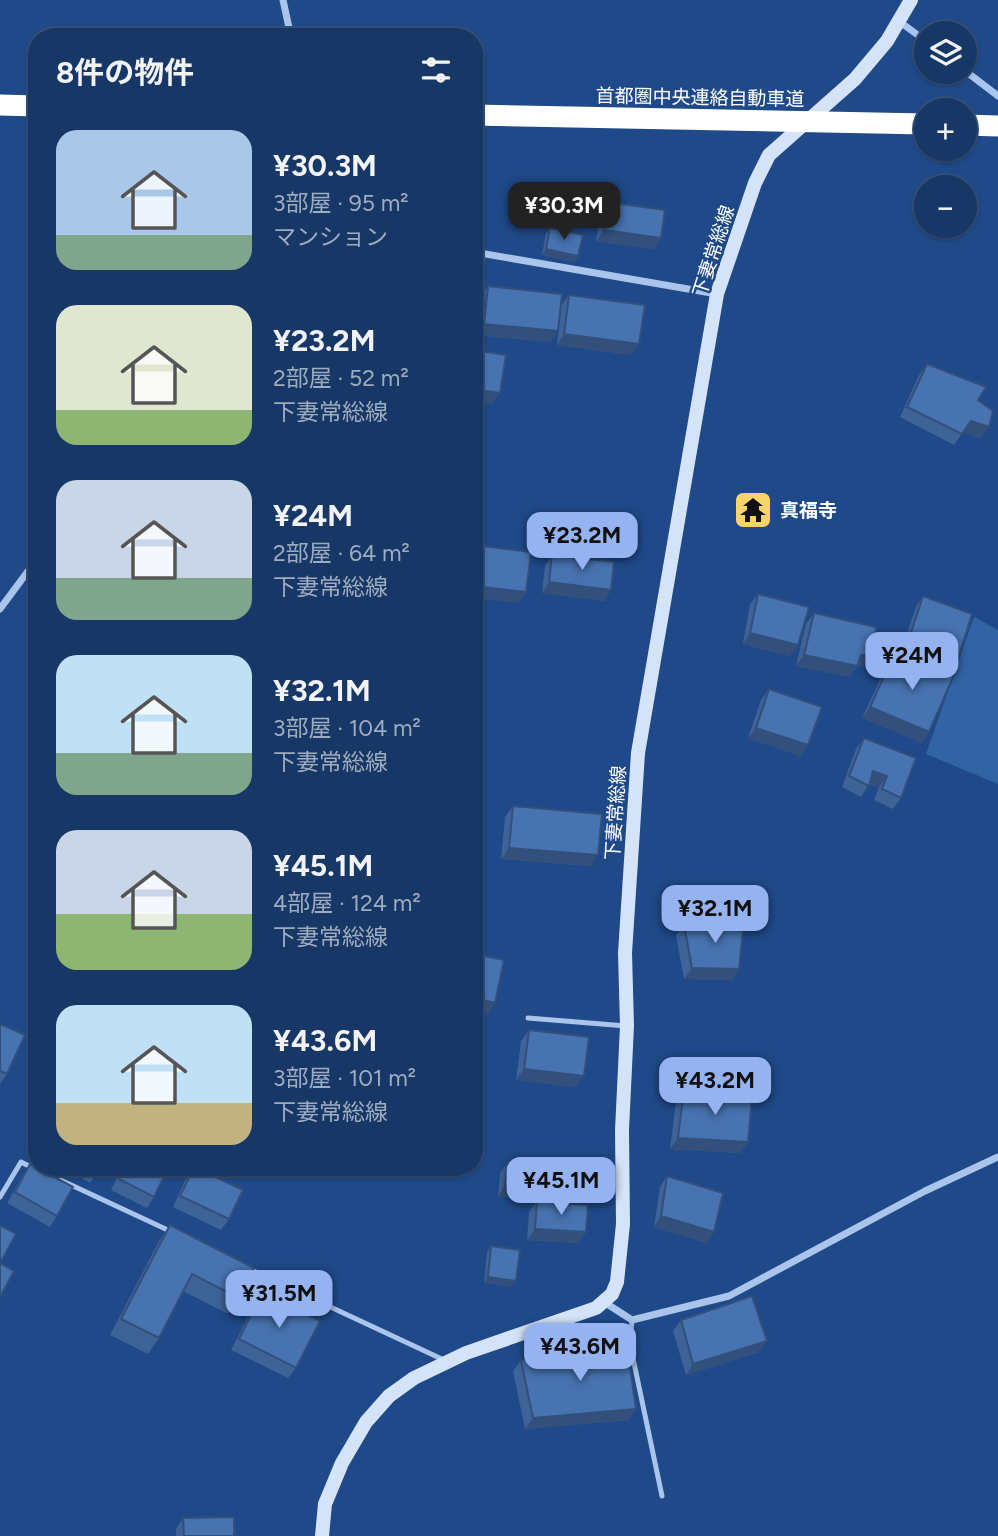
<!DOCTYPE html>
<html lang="ja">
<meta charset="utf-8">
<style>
body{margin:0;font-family:Figtree,"Noto Sans JP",sans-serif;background:#24426f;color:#f1f3f6;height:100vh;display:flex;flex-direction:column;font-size:26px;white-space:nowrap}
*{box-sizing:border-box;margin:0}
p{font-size:23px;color:#9eacbf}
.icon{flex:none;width:38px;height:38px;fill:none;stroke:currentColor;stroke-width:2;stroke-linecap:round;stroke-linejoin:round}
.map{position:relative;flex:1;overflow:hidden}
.panel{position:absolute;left:28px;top:28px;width:455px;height:1148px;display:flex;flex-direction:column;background:#173766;border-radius:28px;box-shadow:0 2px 5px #0004,0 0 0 2px #36517a}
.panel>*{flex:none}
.buttons{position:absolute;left:914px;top:21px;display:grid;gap:14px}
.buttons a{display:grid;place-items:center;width:63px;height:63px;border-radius:50%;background:#173766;box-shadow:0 2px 5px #0004,0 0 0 2px #36517a;font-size:35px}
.price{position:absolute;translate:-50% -60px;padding:0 16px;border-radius:14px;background:#95b2f1;color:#111;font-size:23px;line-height:46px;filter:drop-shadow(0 2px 4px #0008)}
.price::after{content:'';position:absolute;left:50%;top:42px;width:21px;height:16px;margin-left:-10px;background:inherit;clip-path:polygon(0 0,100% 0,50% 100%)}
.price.selected{background:#222;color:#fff}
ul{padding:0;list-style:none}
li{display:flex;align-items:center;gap:21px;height:175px;padding:0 28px}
li span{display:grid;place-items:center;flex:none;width:196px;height:140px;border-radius:21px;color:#555}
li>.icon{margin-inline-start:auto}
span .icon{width:84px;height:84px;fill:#fffc;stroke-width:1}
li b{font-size:30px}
h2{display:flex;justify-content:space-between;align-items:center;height:84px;padding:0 28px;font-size:30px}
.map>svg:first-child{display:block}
</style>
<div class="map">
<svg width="998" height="1536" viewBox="0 0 998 1536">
<rect width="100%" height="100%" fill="#1f4988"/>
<!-- green -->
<path fill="#3263a5" d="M 974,617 L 998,630 L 998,784 L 926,754 Z"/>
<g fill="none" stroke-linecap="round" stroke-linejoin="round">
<!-- service -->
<path stroke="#a9c5eb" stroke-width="5" d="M 528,1018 L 626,1026
M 54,1177 L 172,1232
M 0,1197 L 21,1162 L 35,1169
M 247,1268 L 444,1360
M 632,1320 L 630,1344 L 662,1496"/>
<!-- minor -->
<path stroke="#a9c5eb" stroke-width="7" d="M 283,0 L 291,37
M 900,22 L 926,41
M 964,70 L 998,96
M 474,252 L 717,294
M 0,609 L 37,559
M 604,1302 L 632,1320 L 729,1296 L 925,1191 L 998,1157"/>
<!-- secondary -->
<path stroke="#d4e3f8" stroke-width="14" d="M 322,1536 L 325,1504 L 342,1463 L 366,1422 L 389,1396 L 414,1378 L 466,1353 L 596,1308 L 612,1294 L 617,1282 L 623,1224 L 622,1130 L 627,1026 L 625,953 L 638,753 L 717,294 L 755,183 L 769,155 L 855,79 L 887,41 L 911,0"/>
<!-- motorway -->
<path stroke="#fff" stroke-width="21" d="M 0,105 L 37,106
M 474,115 L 926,124
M 964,125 L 998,126"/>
</g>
<!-- wall -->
<path fill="#3d6397" d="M 607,202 L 661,238 L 654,249 L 596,241 L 600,213 Z
M 550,228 L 578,256 L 574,262 L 542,255 L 546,233 Z
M 488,286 L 550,342 L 477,335 L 481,297 Z
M 569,295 L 632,355 L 557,345 L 561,306 Z
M 480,351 L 492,404 L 474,401 L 474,359 Z
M 927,364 L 978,400 L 981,438 L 963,432 L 954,445 L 900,417 L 919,375 Z
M 552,555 L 611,590 L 604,601 L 542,593 L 545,566 Z
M 758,594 L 790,656 L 743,644 L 750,604 Z
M 923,596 L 956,665 L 950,673 L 929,732 L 922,743 L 862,718 L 888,663 L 895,652 L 900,654 L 916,607 Z
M 814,613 L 866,666 L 857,666 L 850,677 L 796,666 L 806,624 Z
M 769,689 L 808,745 L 800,756 L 748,738 L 761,700 Z
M 864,738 L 901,798 L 893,809 L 874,800 L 879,787 L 869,784 L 861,797 L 842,787 L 856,749 Z
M 513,806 L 591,866 L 501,859 L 505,817 Z
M 684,924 L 739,969 L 732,980 L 684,979 L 676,935 Z
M 0,1024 L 7,1074 L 0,1084 Z
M 529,1030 L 576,1087 L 516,1080 L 521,1041 Z
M 684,1089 L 748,1142 L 740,1153 L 670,1149 L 676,1100 Z
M 508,1162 L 579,1192 L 571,1203 L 498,1196 L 500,1173 Z
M 30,1164 L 57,1216 L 50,1227 L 7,1203 L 23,1175 Z
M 63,1167 L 101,1167 L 90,1183 Z
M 122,1167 L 157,1167 L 154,1197 L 147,1208 L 111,1190 Z
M 194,1167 L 229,1219 L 221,1230 L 173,1207 L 186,1178 Z
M 667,1176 L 707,1243 L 654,1227 L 660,1187 Z
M 537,1201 L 586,1232 L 578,1243 L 527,1240 L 529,1212 Z
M 170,1225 L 239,1298 L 228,1314 L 183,1291 L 159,1338 L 148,1354 L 110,1335 L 159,1241 Z
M 491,1246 L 512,1286 L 484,1283 L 487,1252 Z
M 262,1292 L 296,1368 L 288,1378 L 231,1350 L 255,1303 Z
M 681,1320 L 759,1352 L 686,1375 L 673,1331 Z
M 521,1360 L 629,1420 L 525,1429 L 513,1371 Z
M 183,1518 L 234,1536 L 176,1536 L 176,1529 Z"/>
<!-- shaded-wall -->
<path fill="#32507b" d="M 604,230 L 661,238 L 654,249 L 596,241 Z
M 546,249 L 578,256 L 574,262 L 542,255 Z
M 484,324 L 558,331 L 550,342 L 477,335 Z
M 564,334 L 639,344 L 632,355 L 557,345 Z
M 474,389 L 500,393 L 492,404 L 474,401 Z
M 971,421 L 989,427 L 981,438 L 963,432 Z
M 549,582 L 611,590 L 604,601 L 542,593 Z
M 474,586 L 526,592 L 518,603 L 474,598 Z
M 750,633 L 798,645 L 790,656 L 743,644 Z
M 906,648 L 956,665 L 948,676 L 898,659 Z
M 804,655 L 874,655 L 866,666 L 857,666 L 850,677 L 796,666 Z
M 870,707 L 929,732 L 922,743 L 862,718 Z
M 756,728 L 808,745 L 800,756 L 748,738 Z
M 873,771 L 887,776 L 879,787 L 866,782 Z
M 509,848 L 598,855 L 591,866 L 501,859 Z
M 692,968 L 739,969 L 732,980 L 684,979 Z
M 474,998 L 495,1003 L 488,1014 L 474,1011 Z
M 524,1069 L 584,1076 L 576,1087 L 516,1080 Z
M 678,1138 L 748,1142 L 740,1153 L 670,1149 Z
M 505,1185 L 579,1192 L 571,1203 L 498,1196 Z
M 661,1216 L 714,1232 L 707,1243 L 654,1227 Z
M 535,1229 L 586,1232 L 578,1243 L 527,1240 Z
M 488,1277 L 516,1281 L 512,1286 L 484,1283 Z
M 767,1341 L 759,1352 L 686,1375 L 693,1364 Z
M 636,1409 L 629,1420 L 525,1429 L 533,1418 Z"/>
<!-- building -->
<path fill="#4773b0" stroke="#32507b" stroke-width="2" d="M 607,202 L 665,210 L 661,238 L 604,230 Z
M 550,228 L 583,235 L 578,256 L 546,249 Z
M 488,286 L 562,294 L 558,331 L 484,324 Z
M 569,295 L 645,305 L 639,344 L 564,334 Z
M 480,351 L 506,355 L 500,393 L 474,389 Z
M 927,364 L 986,387 L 978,400 L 993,411 L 989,427 L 971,421 L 962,434 L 907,407 Z
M 474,545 L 531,552 L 526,592 L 474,586 Z
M 552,555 L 614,562 L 611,590 L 549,582 Z
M 758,594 L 809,607 L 798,645 L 750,633 Z
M 923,596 L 972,614 L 956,665 L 906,648 Z
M 814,613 L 876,627 L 874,655 L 861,655 L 857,666 L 804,655 Z
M 895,652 L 954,675 L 929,732 L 870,707 Z
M 769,689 L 822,707 L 808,745 L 756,728 Z
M 864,738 L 916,758 L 901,798 L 882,789 L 887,776 L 873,771 L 869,786 L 849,776 Z
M 513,806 L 602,814 L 598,855 L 509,848 Z
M 744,921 L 739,969 L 692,968 L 684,924 Z
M 474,954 L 504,960 L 495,1003 L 474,998 Z
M 0,1024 L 25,1035 L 7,1074 L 0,1071 Z
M 529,1030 L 589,1037 L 584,1076 L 524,1069 Z
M 684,1089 L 752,1097 L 748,1142 L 678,1138 Z
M 508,1162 L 581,1169 L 579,1192 L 505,1185 Z
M 30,1164 L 73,1187 L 57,1216 L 15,1192 Z
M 89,1167 L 101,1167 L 97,1173 Z
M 125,1167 L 157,1167 L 166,1172 L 154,1197 L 119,1179 Z
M 194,1167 L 243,1190 L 229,1219 L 180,1196 Z
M 667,1176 L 723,1193 L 714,1232 L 661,1216 Z
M 537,1201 L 588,1205 L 586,1232 L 535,1229 Z
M 0,1225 L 16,1234 L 2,1260 L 0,1259 Z
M 170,1225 L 254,1268 L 239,1298 L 192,1274 L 159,1338 L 121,1319 Z
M 491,1246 L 520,1250 L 516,1281 L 488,1277 Z
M 0,1263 L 14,1271 L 0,1297 Z
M 262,1292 L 320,1321 L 296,1368 L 239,1339 Z
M 752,1296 L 767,1341 L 693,1364 L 681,1320 Z
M 627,1345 L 636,1409 L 533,1418 L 521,1360 Z
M 234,1517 L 234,1536 L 184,1536 L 183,1518 Z"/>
<!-- icons -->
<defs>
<symbol id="temple-square" viewBox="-11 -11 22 22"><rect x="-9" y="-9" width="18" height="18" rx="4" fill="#f9d468" stroke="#1f4988"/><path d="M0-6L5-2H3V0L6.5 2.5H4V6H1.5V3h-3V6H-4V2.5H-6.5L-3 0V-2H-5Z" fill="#111"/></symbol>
</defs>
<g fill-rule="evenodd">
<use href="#temple-square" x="731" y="488" width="44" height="44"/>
</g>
<g text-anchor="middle" stroke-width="5" stroke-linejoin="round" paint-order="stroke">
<!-- street labels -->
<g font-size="19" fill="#fff" stroke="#1f4988">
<text transform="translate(700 97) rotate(1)" y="7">首都圏中央連絡自動車道</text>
<text transform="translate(713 251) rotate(-72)" y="7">下妻常総線</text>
<text transform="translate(615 813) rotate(-86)" y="7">下妻常総線</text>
</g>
<!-- poi labels -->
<g font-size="19" font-weight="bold" fill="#fff" stroke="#1f4988" text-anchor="start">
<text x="780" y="517">真福寺</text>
</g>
</g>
</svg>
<div class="buttons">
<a><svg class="icon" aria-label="layers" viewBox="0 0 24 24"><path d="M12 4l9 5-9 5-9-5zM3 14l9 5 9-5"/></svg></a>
<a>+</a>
<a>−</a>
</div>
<b class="price selected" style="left:564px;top:242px">¥30.3M</b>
<b class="price" style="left:582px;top:572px">¥23.2M</b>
<b class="price" style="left:912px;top:692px">¥24M</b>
<b class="price" style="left:715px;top:945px">¥32.1M</b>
<b class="price" style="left:715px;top:1117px">¥43.2M</b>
<b class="price" style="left:561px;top:1217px">¥45.1M</b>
<b class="price" style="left:279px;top:1330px">¥31.5M</b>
<b class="price" style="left:580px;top:1383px">¥43.6M</b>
<section class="panel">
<h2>8件の物件<svg class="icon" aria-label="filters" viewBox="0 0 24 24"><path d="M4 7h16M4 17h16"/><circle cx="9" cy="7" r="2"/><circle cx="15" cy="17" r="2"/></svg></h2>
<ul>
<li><span style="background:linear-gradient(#a9c7e8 75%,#7fa58c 0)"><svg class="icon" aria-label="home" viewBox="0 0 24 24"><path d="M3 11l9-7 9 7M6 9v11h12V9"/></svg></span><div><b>¥30.3M</b><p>3部屋 · 95 m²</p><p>マンション</p></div></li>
<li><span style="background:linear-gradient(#dfe7d0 75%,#8fb573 0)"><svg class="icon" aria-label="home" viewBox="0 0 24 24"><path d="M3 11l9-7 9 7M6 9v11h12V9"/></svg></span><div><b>¥23.2M</b><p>2部屋 · 52 m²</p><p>下妻常総線</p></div></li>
<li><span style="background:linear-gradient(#c9d6e8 70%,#7fa58c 0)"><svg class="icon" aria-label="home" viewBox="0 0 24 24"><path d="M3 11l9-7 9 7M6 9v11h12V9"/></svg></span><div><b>¥24M</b><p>2部屋 · 64 m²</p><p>下妻常総線</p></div></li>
<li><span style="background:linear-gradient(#bfe0f5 70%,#7fa58c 0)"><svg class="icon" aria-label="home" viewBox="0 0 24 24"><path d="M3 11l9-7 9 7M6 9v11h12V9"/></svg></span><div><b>¥32.1M</b><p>3部屋 · 104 m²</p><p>下妻常総線</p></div></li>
<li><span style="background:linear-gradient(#c9d6e8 60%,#8fb573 0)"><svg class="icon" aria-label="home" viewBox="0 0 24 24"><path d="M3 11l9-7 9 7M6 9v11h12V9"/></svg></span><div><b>¥45.1M</b><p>4部屋 · 124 m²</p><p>下妻常総線</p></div></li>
<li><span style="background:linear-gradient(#bfe0f5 70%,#c2b280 0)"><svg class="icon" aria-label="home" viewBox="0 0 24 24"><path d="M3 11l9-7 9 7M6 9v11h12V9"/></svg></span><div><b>¥43.6M</b><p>3部屋 · 101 m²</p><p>下妻常総線</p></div></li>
</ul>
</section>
</div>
